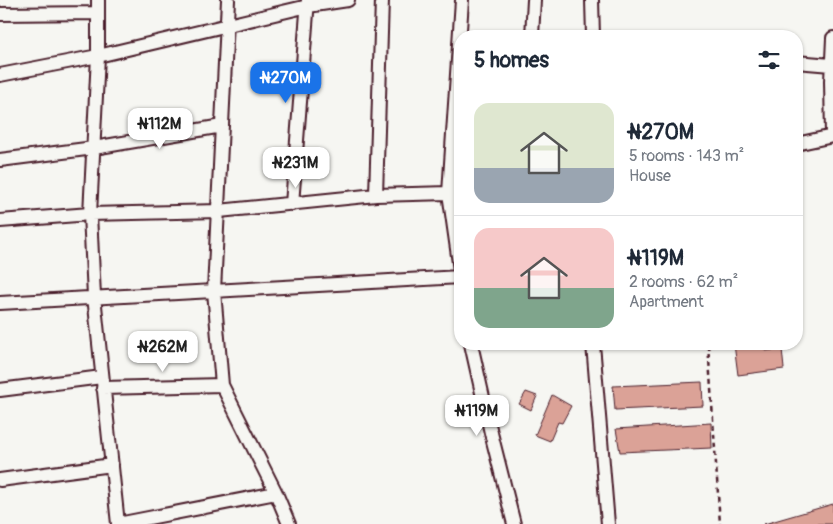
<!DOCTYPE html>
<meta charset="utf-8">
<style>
body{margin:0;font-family:Pangolin,sans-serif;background:#f6f6f7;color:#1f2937;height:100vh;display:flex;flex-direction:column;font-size:19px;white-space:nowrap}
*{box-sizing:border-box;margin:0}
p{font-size:16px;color:#747a83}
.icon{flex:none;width:28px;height:28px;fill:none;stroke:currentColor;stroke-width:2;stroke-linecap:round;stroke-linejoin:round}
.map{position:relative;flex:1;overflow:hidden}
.side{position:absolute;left:454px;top:30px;width:349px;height:320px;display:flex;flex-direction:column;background:#fff;border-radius:20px;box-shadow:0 1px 4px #0004}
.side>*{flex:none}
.price{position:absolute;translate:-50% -42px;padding:0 11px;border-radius:10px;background:#fff;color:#222;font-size:16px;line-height:32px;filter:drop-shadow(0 1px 2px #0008)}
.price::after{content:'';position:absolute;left:50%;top:30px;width:15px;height:11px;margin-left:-8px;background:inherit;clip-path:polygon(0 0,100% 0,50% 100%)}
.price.current{background:#1a73e8;color:#fff}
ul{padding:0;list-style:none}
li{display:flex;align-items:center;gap:15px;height:125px;padding:0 20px}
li+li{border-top:1px solid #e0e1e3}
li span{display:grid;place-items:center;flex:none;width:140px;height:100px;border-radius:15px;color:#555}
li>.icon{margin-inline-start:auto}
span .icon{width:60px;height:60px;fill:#fffc;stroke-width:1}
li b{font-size:21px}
h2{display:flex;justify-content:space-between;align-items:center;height:60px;padding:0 20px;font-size:21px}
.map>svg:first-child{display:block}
</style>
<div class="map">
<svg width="833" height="524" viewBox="0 0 833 524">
<rect width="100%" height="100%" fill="#f6f6f2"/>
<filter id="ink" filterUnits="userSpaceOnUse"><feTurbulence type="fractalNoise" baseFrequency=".02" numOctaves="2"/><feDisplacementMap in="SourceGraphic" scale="10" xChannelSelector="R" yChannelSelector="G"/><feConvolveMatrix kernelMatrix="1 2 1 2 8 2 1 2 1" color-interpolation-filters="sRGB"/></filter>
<g filter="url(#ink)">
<!-- building -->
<path fill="#dba297" stroke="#4a1f2b" d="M 734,344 L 764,344 L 765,351 L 782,349 L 784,369 L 738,375 Z
M 702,382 L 703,406 L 615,410 L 613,386 Z
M 526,392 L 537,396 L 531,410 L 519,404 Z
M 552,395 L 571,406 L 562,423 L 558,422 L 550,441 L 535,435 Z
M 711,423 L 712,448 L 620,452 L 616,429 Z
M 833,504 L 833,524 L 764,524 Z"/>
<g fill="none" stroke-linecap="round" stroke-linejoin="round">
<defs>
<path id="street" d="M 98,0 L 98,56 L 90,214 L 94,296 L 118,524
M 228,0 L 214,291 L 222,385 L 276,493 L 289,524
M 592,0 L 593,36
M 0,14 L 98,13
M 532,36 L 534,0
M 796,62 L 831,65
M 0,75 L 98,56 L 308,6 L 348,0
M 832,136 L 831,81 L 833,38
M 796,144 L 833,136
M 0,160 L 94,148 L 222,126
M 376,195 L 382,0
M 292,204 L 308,0
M 0,221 L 90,214 L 219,211 L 376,195 L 449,193
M 460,270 L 449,193 L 462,0
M 0,303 L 460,277
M 471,344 L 491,433 L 514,524
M 593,344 L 608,524
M 103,388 L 222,385
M 0,390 L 102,377
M 0,480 L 112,465
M 118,524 L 276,493"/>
</defs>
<!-- street casing -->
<use href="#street" stroke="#4a1f2b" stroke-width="16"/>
<!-- path -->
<path stroke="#4a1f2b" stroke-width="2.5" stroke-dasharray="5 4" stroke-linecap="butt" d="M 708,344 L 720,524"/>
<!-- street -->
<use href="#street" stroke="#f6f6f2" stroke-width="12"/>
</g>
</g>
</svg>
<b class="price current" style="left:286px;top:104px">₦270M</b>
<b class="price" style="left:160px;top:150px">₦112M</b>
<b class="price" style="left:296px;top:189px">₦231M</b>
<b class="price" style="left:163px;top:373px">₦262M</b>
<b class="price" style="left:477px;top:437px">₦119M</b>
<section class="side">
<h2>5 homes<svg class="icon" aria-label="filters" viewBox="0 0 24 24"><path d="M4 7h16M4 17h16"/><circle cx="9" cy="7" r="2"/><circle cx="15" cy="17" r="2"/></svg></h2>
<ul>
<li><span style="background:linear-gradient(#dfe7d0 65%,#9aa5b1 0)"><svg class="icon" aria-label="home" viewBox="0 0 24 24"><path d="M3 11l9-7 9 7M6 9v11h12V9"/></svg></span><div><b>₦270M</b><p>5 rooms · 143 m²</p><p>House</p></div></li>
<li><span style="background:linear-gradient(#f6c9c9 60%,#7fa58c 0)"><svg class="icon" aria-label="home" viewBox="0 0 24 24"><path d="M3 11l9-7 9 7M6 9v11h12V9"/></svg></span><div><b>₦119M</b><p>2 rooms · 62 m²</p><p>Apartment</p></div></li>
</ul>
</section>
</div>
